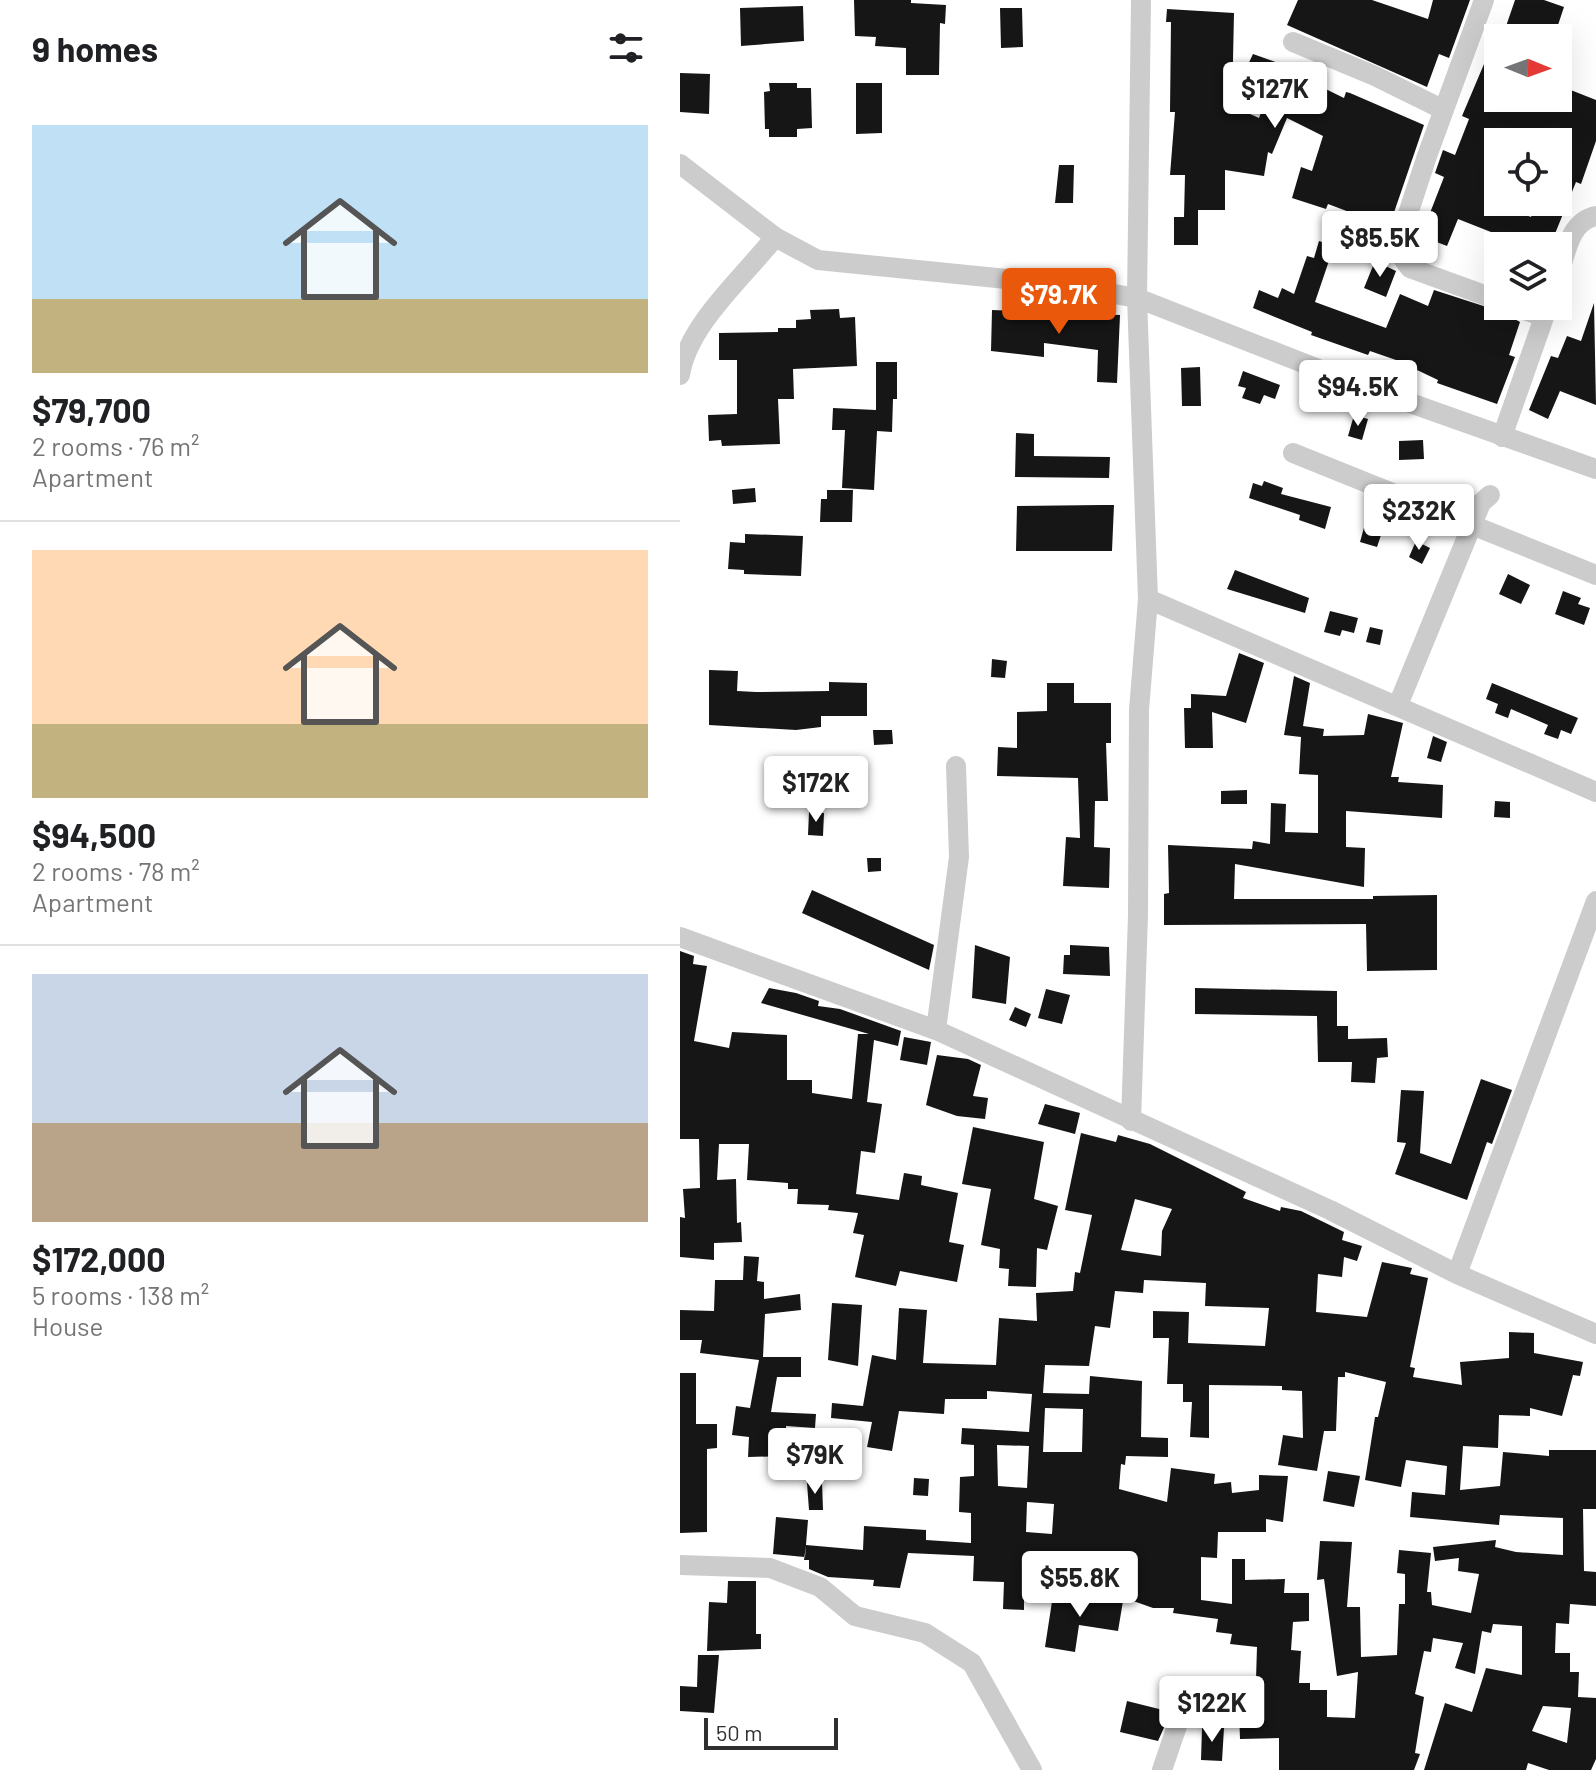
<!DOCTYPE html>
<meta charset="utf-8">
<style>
body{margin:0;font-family:Barlow,sans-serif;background:#f2f2f2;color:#202124;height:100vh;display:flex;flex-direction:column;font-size:30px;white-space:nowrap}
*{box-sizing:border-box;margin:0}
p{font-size:26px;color:#757577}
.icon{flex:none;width:44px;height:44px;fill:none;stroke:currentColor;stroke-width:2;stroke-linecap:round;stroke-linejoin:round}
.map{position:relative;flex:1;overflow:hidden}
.details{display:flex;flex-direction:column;background:#fff;width:680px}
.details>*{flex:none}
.needle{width:52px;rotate:91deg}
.controls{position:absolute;left:804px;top:24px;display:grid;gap:16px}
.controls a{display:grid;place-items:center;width:88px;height:88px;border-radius:0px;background:#fff;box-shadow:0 8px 32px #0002;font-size:40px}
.scale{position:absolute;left:24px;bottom:20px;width:134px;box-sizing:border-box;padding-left:8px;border:4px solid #2f2f2f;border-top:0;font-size:22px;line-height:28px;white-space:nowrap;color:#2f2f2f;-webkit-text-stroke:6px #fff;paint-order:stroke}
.price{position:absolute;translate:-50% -68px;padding:0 18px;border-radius:8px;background:#fff;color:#222;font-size:26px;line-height:52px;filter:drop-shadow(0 2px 4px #0008)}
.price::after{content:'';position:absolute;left:50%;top:48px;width:24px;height:18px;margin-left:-12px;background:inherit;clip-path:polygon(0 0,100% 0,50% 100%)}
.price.current{background:#ea580c;color:#fff}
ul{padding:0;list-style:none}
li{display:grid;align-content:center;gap:16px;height:424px;padding:0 32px}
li+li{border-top:2px solid #e0e0e0}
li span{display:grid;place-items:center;height:248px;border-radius:0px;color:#555}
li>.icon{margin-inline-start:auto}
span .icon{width:144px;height:144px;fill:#fffc;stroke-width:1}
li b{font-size:34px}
h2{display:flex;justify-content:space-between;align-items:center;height:96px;padding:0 32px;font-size:34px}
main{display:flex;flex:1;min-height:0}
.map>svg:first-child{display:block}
</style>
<main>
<section class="details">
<h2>9 homes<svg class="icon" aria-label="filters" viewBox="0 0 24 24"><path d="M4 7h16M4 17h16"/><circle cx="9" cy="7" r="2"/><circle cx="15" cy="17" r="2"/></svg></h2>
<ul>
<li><span style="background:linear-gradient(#bfe0f5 70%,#c2b280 0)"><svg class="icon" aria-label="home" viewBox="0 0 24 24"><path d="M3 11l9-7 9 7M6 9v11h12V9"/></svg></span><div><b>$79,700</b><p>2 rooms · 76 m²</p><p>Apartment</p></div></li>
<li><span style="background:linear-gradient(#ffd9b3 70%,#c2b280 0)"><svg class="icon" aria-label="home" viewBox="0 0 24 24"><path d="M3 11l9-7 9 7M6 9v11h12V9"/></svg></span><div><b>$94,500</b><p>2 rooms · 78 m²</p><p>Apartment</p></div></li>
<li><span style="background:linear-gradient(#c9d6e8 60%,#b9a48a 0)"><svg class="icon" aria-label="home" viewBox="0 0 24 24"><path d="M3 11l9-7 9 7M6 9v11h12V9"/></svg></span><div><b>$172,000</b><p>5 rooms · 138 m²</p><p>House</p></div></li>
</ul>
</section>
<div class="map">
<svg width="916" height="1770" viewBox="0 0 916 1770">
<rect width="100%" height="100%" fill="#fff"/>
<!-- building -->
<path fill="#161616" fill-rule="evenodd" d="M 174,0 L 231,0 L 231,3 L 266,5 L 265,24 L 260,23 L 259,75 L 226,75 L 226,48 L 195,46 L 196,37 L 175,36 Z
M 618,0 L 692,0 L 748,19 L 753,0 L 790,0 L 769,58 L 759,54 L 747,87 L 607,25 Z
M 835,0 L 864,0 L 884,7 L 875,34 L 871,32 L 869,38 L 822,38 Z
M 123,6 L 124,41 L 61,46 L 60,8 Z
M 320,8 L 342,8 L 343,47 L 321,48 Z
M 487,9 L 554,13 L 552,106 L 579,118 L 591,86 L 564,73 L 573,54 L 623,72 L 621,77 L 664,98 L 666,92 L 670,93 L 744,125 L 709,227 L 648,204 L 646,209 L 612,198 L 621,167 L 632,171 L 643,136 L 607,118 L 592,154 L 588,152 L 584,176 L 545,170 L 545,210 L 518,210 L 518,245 L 494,245 L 494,217 L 504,217 L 505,175 L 490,175 L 495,112 L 490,112 L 491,22 L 486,22 Z
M 818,31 L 818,98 L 878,98 L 878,85 L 916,100 L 916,141 L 901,184 L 896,182 L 870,246 L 811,246 L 816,234 L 778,219 L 767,246 L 741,236 L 764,177 L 755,173 L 763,150 L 775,155 L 789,119 L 782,116 ZM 818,142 L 878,142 L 878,202 L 857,202 L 851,217 L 818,204 Z
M 0,73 L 30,74 L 29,114 L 0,112 Z
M 89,83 L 117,83 L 117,88 L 131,88 L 132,128 L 117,129 L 117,137 L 89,137 L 89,129 L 85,129 L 84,92 L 90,91 Z
M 176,83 L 202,83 L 202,133 L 176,134 Z
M 379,165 L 394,165 L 393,203 L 375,203 Z
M 639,241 L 654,246 L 635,302 L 706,328 L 720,294 L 748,306 L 754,290 L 822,312 L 840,322 L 829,355 L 835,357 L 817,404 L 757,383 L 758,380 L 716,360 L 690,351 L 688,355 L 631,335 L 632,332 L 573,308 L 579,290 L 598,298 L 602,288 L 614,294 L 627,256 L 634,258 Z
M 695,261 L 716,271 L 706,297 L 684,288 Z
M 914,303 L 916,405 L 880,391 L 868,419 L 849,410 L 871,356 L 878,358 L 887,336 L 901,341 Z
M 159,309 L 160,318 L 175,317 L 177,366 L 113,369 L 114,399 L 98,399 L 100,444 L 42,446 L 41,440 L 29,441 L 28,415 L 57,414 L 57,360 L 39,360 L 39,333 L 98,332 L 98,328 L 116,328 L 116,320 L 131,319 L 130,310 Z
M 312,310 L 440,315 L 437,383 L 417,382 L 418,350 L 364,343 L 364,357 L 311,351 Z
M 196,362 L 217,362 L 217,399 L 213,399 L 212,432 L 197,431 L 194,490 L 162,488 L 165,430 L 152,430 L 153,408 L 196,410 Z
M 520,367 L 521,406 L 502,406 L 501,368 Z
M 563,371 L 600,385 L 595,399 L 584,395 L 580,404 L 562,398 L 566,388 L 558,386 Z
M 674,415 L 688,419 L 682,440 L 668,436 Z
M 336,433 L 354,434 L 354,456 L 430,457 L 429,478 L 335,477 Z
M 743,440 L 744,459 L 719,460 L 719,441 Z
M 584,481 L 603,488 L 601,494 L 651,507 L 645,529 L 619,520 L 620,515 L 569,498 L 573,483 L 582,486 Z
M 75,488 L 76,502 L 53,504 L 52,490 Z
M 147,490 L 173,490 L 172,522 L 140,522 L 141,499 L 147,499 Z
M 422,505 L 434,505 L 432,551 L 336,551 L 337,506 Z
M 685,524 L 703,529 L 697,547 L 680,542 Z
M 65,534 L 123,536 L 121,576 L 64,574 L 64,570 L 48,569 L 50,542 L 65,543 Z
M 736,541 L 750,548 L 742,564 L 729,557 Z
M 555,570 L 629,598 L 625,613 L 547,589 Z
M 828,574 L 850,585 L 841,604 L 819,594 Z
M 883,591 L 901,598 L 898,604 L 910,608 L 904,625 L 875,614 Z
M 650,611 L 678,618 L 674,633 L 662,630 L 660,636 L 644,632 Z
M 690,627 L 703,630 L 700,645 L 686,642 Z
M 559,653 L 584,663 L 566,723 L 532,712 L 533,748 L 505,748 L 504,708 L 511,708 L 511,694 L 546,696 Z
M 312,659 L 327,661 L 325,678 L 311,677 Z
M 29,670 L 58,671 L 57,691 L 76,692 L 149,691 L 149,682 L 187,683 L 187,716 L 141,716 L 141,727 L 116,730 L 29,725 Z
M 614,676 L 630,683 L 623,726 L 644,729 L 643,736 L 684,735 L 688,714 L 723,723 L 711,777 L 719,777 L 718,782 L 763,785 L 762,818 L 666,811 L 666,847 L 685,848 L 684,887 L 555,864 L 554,899 L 693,899 L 693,896 L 757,895 L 757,970 L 687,971 L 686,924 L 484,925 L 484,894 L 489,893 L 488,845 L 572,849 L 573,841 L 590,844 L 591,803 L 606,804 L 605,832 L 638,833 L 638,775 L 619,774 L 621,737 L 604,735 Z
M 367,683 L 394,683 L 394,703 L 431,703 L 431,743 L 426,743 L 428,801 L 415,801 L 414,847 L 430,848 L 429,888 L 383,886 L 386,837 L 400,838 L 398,778 L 317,776 L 318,747 L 337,748 L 337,712 L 367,711 Z
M 812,683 L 898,718 L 891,734 L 881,730 L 878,739 L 864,734 L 868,725 L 831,709 L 828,718 L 815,713 L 818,704 L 806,699 Z
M 193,730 L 212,730 L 213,744 L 194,745 Z
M 753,736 L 767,742 L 761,762 L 747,758 Z
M 567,790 L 567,804 L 541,804 L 541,791 Z
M 815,801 L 830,802 L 830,818 L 814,817 Z
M 129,812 L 144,813 L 143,836 L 128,835 Z
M 187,858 L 201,858 L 201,871 L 188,872 Z
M 132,890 L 254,945 L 249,970 L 122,913 Z
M 295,945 L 330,957 L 326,1004 L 292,998 Z
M 390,945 L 429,947 L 430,976 L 383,974 L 384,955 L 390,955 Z
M 0,951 L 14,956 L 13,964 L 27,966 L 14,1041 L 49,1048 L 52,1032 L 107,1035 L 107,1080 L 132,1080 L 132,1093 L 172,1099 L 178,1034 L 189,1034 L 81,1003 L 89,988 L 116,993 L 139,1001 L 138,1006 L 160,1009 L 221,1031 L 218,1046 L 194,1040 L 187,1102 L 202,1104 L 195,1153 L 181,1151 L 176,1194 L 219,1200 L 224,1173 L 242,1176 L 241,1185 L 278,1193 L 269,1242 L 284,1245 L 277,1282 L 220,1271 L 216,1286 L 175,1277 L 184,1235 L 173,1233 L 178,1213 L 148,1210 L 149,1205 L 117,1204 L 118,1189 L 108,1189 L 108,1183 L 67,1180 L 69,1144 L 39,1144 L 37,1180 L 56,1179 L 57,1223 L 61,1222 L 62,1242 L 34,1243 L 34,1260 L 0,1257 L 0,1217 L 5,1218 L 3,1189 L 20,1188 L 19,1139 L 0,1139 Z
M 515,988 L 657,991 L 657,1026 L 668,1026 L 668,1039 L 707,1038 L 708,1057 L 697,1058 L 695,1083 L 671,1082 L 672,1062 L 638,1062 L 637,1016 L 515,1014 Z
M 366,989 L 390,995 L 382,1024 L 358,1018 Z
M 335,1007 L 351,1014 L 346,1027 L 329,1020 Z
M 224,1037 L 251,1042 L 247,1065 L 220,1060 Z
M 257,1055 L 288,1059 L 301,1065 L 293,1096 L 308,1098 L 305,1119 L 277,1116 L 246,1105 Z
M 801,1079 L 832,1090 L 812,1144 L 807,1142 L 787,1200 L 715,1174 L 726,1143 L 717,1142 L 721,1090 L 744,1091 L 740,1153 L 771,1164 Z
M 365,1104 L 400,1113 L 395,1134 L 358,1124 Z
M 293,1127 L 364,1142 L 354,1199 L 378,1206 L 367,1250 L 357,1248 L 356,1287 L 328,1286 L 329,1269 L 319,1268 L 320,1249 L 301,1245 L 311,1189 L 282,1184 Z
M 401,1133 L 436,1142 L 438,1135 L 470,1144 L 566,1192 L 563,1198 L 600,1211 L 601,1207 L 621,1211 L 664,1232 L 662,1240 L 682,1246 L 677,1261 L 664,1257 L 662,1277 L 638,1274 L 636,1312 L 687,1317 L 702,1262 L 732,1268 L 730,1274 L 748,1278 L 730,1367 L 735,1368 L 733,1377 L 782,1385 L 780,1362 L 829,1358 L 829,1332 L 854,1333 L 854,1353 L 903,1362 L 900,1376 L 893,1375 L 882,1416 L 850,1408 L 850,1416 L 819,1415 L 818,1448 L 783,1446 L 780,1490 L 820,1486 L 823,1452 L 869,1456 L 869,1450 L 916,1450 L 916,1509 L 903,1509 L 904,1571 L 916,1572 L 916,1606 L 890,1604 L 889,1624 L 876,1623 L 875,1653 L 890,1653 L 890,1672 L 899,1672 L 898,1697 L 916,1698 L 916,1759 L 911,1770 L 869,1770 L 848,1763 L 846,1770 L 744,1770 L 765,1703 L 792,1712 L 806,1668 L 842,1675 L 842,1626 L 813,1624 L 811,1633 L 802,1631 L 795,1674 L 775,1668 L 783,1643 L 753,1638 L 751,1652 L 744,1651 L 735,1694 L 744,1697 L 735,1753 L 740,1754 L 734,1770 L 599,1770 L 599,1738 L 560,1739 L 559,1711 L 567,1711 L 568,1679 L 576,1679 L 577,1647 L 550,1644 L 552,1634 L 536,1632 L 538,1619 L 493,1613 L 494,1608 L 473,1608 L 442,1597 L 442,1573 L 374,1560 L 370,1600 L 344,1599 L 344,1610 L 323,1609 L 324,1582 L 293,1581 L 294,1556 L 228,1553 L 220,1588 L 193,1586 L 194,1580 L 148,1577 L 129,1569 L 129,1560 L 124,1560 L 126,1545 L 183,1550 L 184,1526 L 246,1530 L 246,1540 L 291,1543 L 291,1513 L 279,1512 L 280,1477 L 294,1476 L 294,1445 L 281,1444 L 282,1428 L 349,1432 L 352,1394 L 307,1391 L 307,1399 L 265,1399 L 264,1414 L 219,1411 L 212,1451 L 187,1447 L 192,1422 L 151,1418 L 152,1403 L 183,1406 L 192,1355 L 216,1360 L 219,1308 L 247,1310 L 243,1363 L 316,1365 L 319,1318 L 357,1321 L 356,1293 L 393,1291 L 395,1272 L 400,1273 L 412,1215 L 385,1210 ZM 455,1199 L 492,1209 L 482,1231 L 481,1256 L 441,1250 ZM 464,1280 L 526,1283 L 525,1306 L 589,1308 L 585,1346 L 508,1343 L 509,1312 L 473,1311 L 473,1338 L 489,1338 L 487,1384 L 503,1384 L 503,1402 L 512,1402 L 510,1437 L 529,1438 L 529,1385 L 602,1386 L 602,1390 L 622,1391 L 623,1438 L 603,1435 L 598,1465 L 637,1471 L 644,1431 L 656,1431 L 658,1377 L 665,1377 L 665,1372 L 706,1382 L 698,1417 L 695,1417 L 685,1480 L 721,1487 L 726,1460 L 767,1466 L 765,1495 L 732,1492 L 730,1517 L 819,1525 L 820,1515 L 883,1518 L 883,1555 L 836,1552 L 815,1547 L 816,1540 L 753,1547 L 755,1561 L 779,1558 L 778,1571 L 799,1574 L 791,1613 L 752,1605 L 751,1592 L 747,1592 L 751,1553 L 719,1550 L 717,1573 L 725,1574 L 725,1604 L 719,1604 L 717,1655 L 681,1657 L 680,1607 L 667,1607 L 672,1542 L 640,1541 L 637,1580 L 644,1579 L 657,1676 L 678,1672 L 675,1718 L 647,1717 L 647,1690 L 630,1690 L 630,1683 L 619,1683 L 621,1651 L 611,1650 L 613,1622 L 629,1621 L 629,1593 L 604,1593 L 605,1579 L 565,1580 L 565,1559 L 552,1559 L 552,1604 L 521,1600 L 521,1557 L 537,1558 L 538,1532 L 586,1532 L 586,1519 L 603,1522 L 608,1476 L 579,1475 L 579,1490 L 552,1493 L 551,1482 L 534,1484 L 535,1474 L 491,1468 L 487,1502 L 439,1489 L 441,1464 L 445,1465 L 446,1456 L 488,1457 L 488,1438 L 461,1437 L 462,1381 L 410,1376 L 409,1394 L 363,1393 L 365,1365 L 409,1366 L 415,1326 L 430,1328 L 435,1291 L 463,1293 ZM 365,1408 L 403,1409 L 402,1452 L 363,1452 ZM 317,1445 L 349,1446 L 347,1488 L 318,1486 ZM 347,1502 L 374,1504 L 372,1534 L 346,1532 ZM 863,1706 L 891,1708 L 887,1743 L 852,1731 Z
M 64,1256 L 79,1257 L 77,1281 L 84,1282 L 84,1299 L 120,1294 L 121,1310 L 85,1314 L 83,1357 L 121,1357 L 121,1377 L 97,1377 L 91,1412 L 136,1414 L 135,1428 L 106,1426 L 107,1456 L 68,1457 L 69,1437 L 52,1435 L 56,1406 L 70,1408 L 79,1360 L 20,1353 L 22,1340 L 0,1340 L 0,1310 L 34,1311 L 35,1280 L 63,1280 Z
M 152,1303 L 182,1305 L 178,1366 L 148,1360 Z
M 0,1373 L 16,1373 L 16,1424 L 37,1424 L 37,1448 L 27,1449 L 27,1532 L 0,1533 Z
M 648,1471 L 680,1476 L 674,1507 L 643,1501 Z
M 234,1478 L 249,1479 L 248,1496 L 233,1495 Z
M 142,1482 L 143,1510 L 129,1510 L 127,1483 Z
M 96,1517 L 128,1520 L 125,1557 L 93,1554 Z
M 48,1581 L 76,1581 L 76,1634 L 81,1634 L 81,1649 L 27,1651 L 29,1602 L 47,1603 Z
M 373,1595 L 413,1601 L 414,1597 L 443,1601 L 438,1631 L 399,1625 L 395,1652 L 365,1647 Z
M 18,1655 L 39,1655 L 34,1713 L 0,1711 L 0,1686 L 17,1687 Z
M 447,1701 L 491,1712 L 478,1741 L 440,1732 Z
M 522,1728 L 544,1728 L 542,1761 L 521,1760 Z"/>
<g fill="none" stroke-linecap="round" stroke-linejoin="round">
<!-- street -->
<path stroke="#ccc" stroke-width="20" d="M 804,0 L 747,156 L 721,235 L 719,253 L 730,268 L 818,300
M 613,42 L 695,76 L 764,110
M 0,164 L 95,237 L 138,260 L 377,284 L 457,298 L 674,383 L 916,469
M 878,277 C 886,254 889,221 916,216
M 833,306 L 864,317
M 0,375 C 8,324 64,277 95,237
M 822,437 L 868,306
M 613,453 L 916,575
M 468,599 L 916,792
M 718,705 L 801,503 L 810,495
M 0,937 L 256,1030 L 650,1210 L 777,1274 L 916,1334
M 256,1030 L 279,857 L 276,766
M 451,1121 L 458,915 L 459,710 L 468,599 L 457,298 L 461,0
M 777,1274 L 916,901
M 0,1565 L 90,1568 L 140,1587 L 175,1616 L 245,1633 L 292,1663 L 352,1770
M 482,1770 L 497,1726"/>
</g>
</svg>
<div class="controls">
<a><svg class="needle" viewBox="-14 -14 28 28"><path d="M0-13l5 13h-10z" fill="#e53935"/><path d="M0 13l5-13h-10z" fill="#757577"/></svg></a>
<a><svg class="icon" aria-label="locate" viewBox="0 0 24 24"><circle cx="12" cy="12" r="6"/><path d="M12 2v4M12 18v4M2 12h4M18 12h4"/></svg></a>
<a><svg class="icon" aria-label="layers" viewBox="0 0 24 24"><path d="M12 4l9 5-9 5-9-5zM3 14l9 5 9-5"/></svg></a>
</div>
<div class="scale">50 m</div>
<b class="price" style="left:595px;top:130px">$127K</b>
<b class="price" style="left:700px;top:279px">$85.5K</b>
<b class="price current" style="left:379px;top:336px">$79.7K</b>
<b class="price" style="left:678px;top:428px">$94.5K</b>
<b class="price" style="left:739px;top:552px">$232K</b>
<b class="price" style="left:136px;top:824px">$172K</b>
<b class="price" style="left:135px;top:1496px">$79K</b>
<b class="price" style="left:400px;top:1619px">$55.8K</b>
<b class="price" style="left:532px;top:1744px">$122K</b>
</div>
</main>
